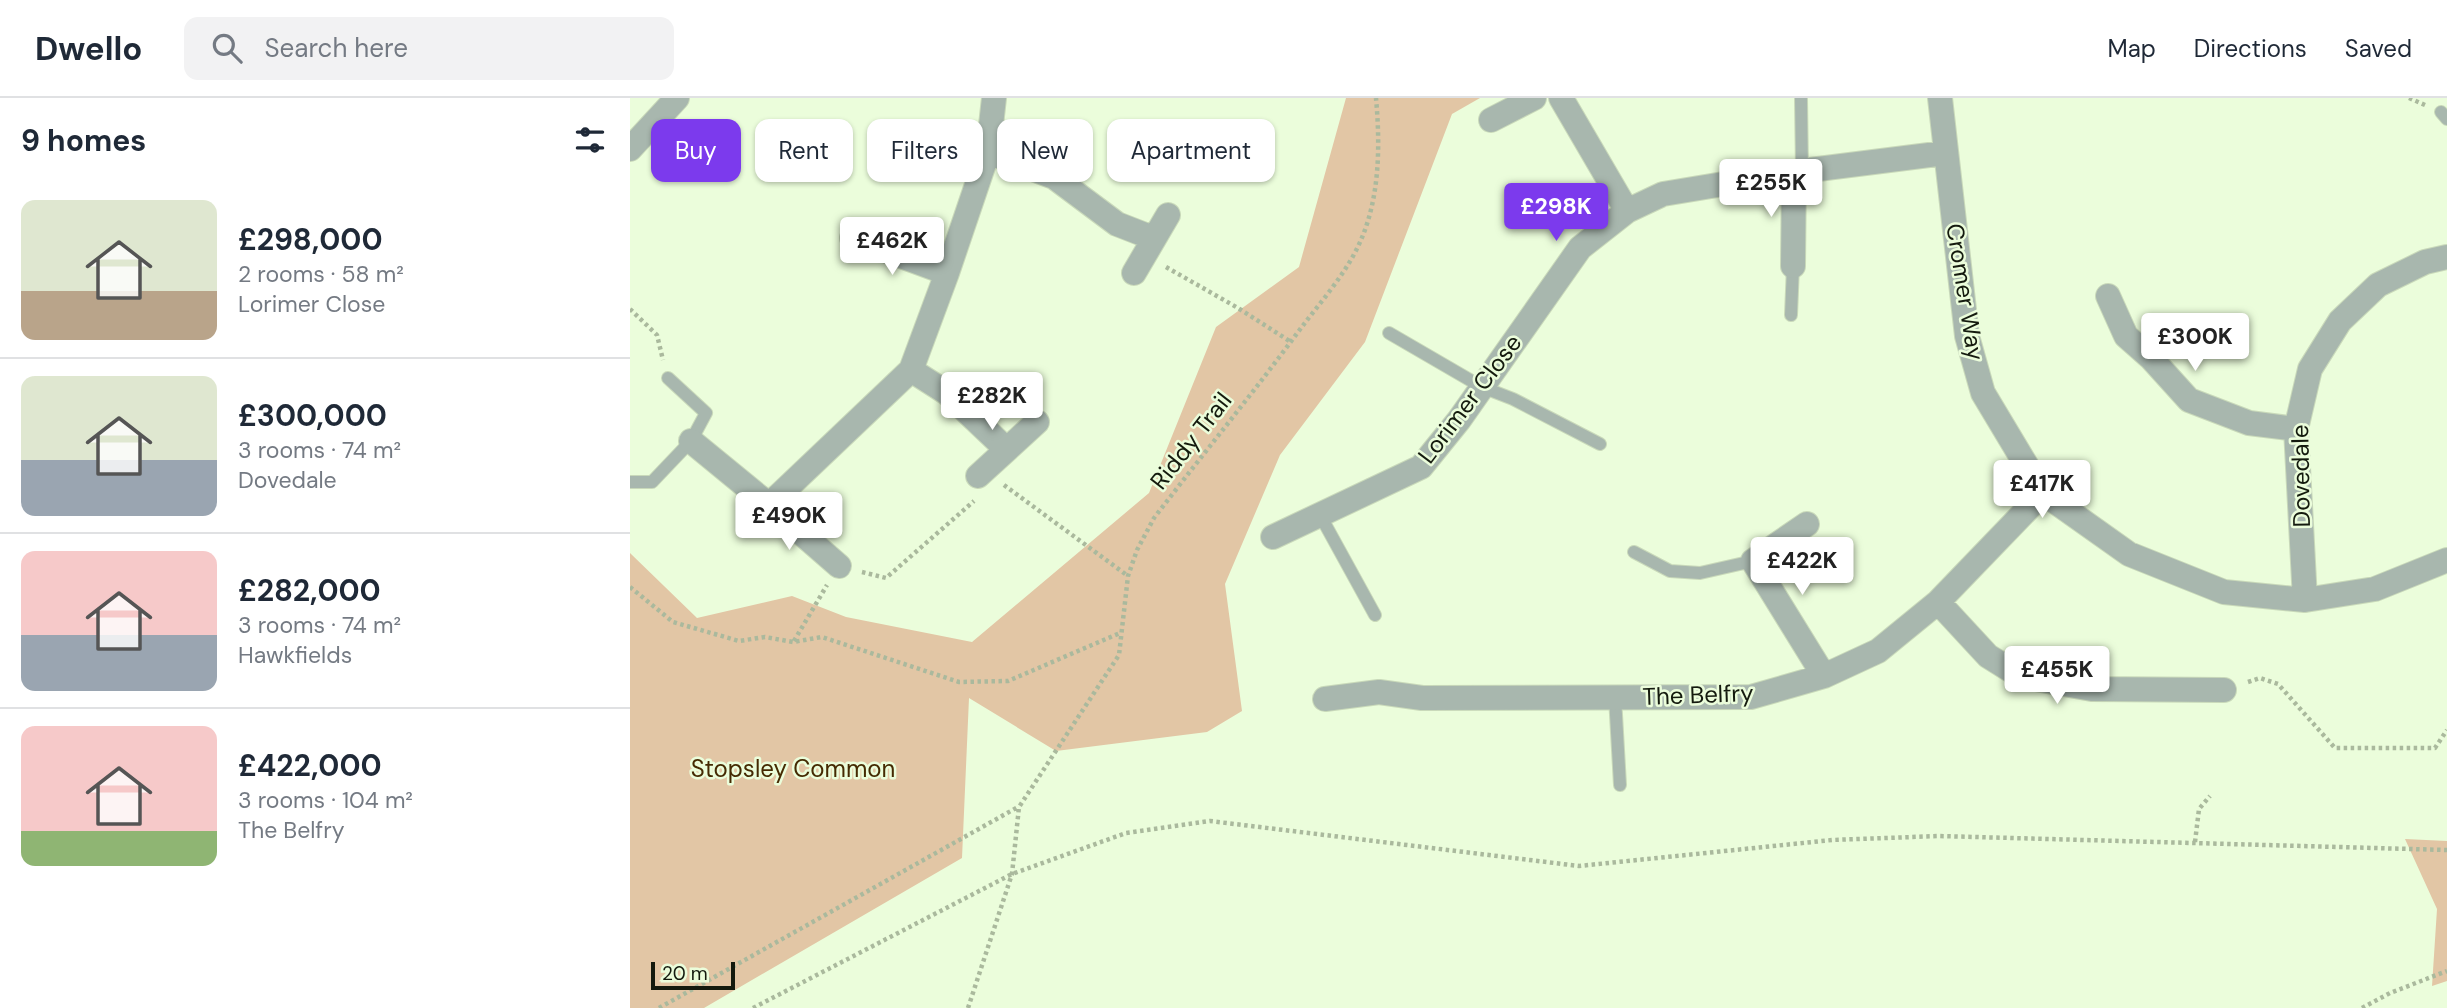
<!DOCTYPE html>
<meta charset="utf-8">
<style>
body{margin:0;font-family:"DM Sans",sans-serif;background:#f2f2f3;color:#1f2937;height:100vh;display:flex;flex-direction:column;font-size:26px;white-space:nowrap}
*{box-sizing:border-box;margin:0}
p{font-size:23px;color:#747a83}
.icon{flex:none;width:38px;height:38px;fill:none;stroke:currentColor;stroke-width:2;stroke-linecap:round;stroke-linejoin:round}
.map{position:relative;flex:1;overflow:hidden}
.panel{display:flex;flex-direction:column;background:#fff;width:630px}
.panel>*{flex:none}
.guide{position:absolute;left:21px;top:21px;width:665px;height:63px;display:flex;gap:14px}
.scale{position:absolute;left:21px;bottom:18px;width:84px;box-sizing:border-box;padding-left:7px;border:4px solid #141a0e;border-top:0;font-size:19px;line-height:24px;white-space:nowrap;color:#141a0e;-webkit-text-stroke:5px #ebfddb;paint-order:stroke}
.price{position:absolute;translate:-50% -60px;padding:0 16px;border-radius:7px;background:#fff;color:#222;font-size:23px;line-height:46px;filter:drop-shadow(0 2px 4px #0008)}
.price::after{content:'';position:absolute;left:50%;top:42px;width:21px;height:16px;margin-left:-10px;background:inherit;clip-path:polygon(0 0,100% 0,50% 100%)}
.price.on{background:#7c3aed;color:#fff}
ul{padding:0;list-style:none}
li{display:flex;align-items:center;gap:21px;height:175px;padding:0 21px}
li+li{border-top:2px solid #e0e1e3}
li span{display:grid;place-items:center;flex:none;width:196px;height:140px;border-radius:14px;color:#555}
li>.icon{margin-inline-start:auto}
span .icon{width:84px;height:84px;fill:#fffc;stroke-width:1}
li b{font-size:30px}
h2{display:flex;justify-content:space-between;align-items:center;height:84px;padding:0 21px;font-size:30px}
.chip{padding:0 24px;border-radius:14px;background:#fff;box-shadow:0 2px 5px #0004;font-size:24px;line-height:63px}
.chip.on{background:#7c3aed;color:#fff}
header{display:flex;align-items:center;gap:42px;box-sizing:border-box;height:98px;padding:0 35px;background:#fff;border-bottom:2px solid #e0e1e3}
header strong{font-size:33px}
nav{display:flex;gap:38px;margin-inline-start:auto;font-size:24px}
.search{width:490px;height:63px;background:#f2f2f3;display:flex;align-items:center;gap:18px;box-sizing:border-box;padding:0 24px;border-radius:14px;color:#747a83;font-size:26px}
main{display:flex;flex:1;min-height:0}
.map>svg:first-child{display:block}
</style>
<header>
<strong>Dwello</strong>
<div class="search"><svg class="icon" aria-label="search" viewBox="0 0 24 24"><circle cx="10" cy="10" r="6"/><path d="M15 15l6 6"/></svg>Search here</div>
<nav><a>Map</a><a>Directions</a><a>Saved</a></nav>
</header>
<main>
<section class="panel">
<h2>9 homes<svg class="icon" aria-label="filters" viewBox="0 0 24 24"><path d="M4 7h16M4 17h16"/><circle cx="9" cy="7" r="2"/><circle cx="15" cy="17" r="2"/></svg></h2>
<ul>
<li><span style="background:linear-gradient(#dfe7d0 65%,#b9a48a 0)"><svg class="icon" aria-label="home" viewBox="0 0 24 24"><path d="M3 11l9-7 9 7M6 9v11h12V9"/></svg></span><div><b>£298,000</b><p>2 rooms · 58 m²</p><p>Lorimer Close</p></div></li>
<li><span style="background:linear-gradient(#dfe7d0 60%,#9aa5b1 0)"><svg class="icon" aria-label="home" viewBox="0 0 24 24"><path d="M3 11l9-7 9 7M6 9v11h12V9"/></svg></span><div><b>£300,000</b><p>3 rooms · 74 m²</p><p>Dovedale</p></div></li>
<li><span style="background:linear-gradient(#f6c9c9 60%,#9aa5b1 0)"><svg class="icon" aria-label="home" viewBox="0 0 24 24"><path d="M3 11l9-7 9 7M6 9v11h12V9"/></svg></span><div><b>£282,000</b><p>3 rooms · 74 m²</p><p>Hawkfields</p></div></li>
<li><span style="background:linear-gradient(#f6c9c9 75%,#8fb573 0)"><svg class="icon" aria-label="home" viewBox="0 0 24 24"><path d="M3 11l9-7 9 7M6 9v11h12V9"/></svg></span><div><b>£422,000</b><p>3 rooms · 104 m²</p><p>The Belfry</p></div></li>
</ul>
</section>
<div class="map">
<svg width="1817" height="910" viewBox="0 0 1817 910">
<rect width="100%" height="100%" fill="#ebfddb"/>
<!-- green -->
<path fill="#e2c6a5" d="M 716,0 L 850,0 L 822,16 L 735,244 L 650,357 L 595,486 L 612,613 L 577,634 L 426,653 L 339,600 L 332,760 L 74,910 L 0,910 L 0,455 L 67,520 L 162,498 L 216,519 L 342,544 L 519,395 L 586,229 L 669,169 Z
M 1775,741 L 1817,743 L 1817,883 L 1802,888 L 1807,811 Z"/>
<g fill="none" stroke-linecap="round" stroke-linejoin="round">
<defs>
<path id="lane" d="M 1171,0 L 1172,73
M 1811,14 L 1817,21
M 1161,217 L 1163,168
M 759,235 L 852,289 L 883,301 L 970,346
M 0,384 L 22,384 L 61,343 L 76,315 L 38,280
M 690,417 L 745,517
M 1004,454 L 1040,473 L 1070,475 L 1123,463
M 985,599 L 990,687"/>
<path id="street" d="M 931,0 L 997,113
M 1310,0 L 1337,238 L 1353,295 L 1413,395 L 1499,456 L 1594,494 L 1675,502 L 1745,491 L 1817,462
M 861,22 L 904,0
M 0,51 L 47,0
M 358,54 L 424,79 L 487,126 L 523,140
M 222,140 L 317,175
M 1163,168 L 1164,75
M 504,175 L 538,117
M 1478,198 L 1496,238 L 1521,260 L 1559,302 L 1619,325 L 1666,331
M 281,272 L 317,295 L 376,351
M 61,343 L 139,407 L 281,272 L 317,175 L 358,54 L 364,0
M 348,378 L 407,324
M 139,407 L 209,468
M 1177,426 L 1123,463 L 1194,578
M 643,439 L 791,369 L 829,322 L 950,150 L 997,113 L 1033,96 L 1172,73 L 1315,55
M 1675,502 L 1666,331 L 1680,271 L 1710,223 L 1748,187 L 1795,164 L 1817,159
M 1308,504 L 1358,558 L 1390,578 L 1462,591 L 1594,592
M 695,601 L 749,594 L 792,600 L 1121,599 L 1194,578 L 1248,553 L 1308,504 L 1413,395"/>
</defs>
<!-- lane casing -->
<use href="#lane" stroke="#c9d9ba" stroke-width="14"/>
<!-- street casing -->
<use href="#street" stroke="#c9d9ba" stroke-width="26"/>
<!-- path -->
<path stroke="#aab99d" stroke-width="4.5" stroke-dasharray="3.5 3.5" stroke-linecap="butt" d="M 1779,0 L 1795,7
M 536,169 L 608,210 L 661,244
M 0,211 L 27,237 L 33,262
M 374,387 L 498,478
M 232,474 L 256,480 L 344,403
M 0,489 L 43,524 L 109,543 L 135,539 L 163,544 L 192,539 L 329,584 L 378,583 L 490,535
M 164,543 L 197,487
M 1618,584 L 1630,580 L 1648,586 L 1705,650 L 1805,650 L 1817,632
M 1565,744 L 1569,711 L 1580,698
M 29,910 L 388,709
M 123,910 L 382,776 L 496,735 L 580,723 L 949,768 L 1202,742 L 1309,738 L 1817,752
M 338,910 L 382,776 L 389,709 L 489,557 L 498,478 L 507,452 L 524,420 C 573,356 624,294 671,230 C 693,201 720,171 733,137 C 750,94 750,45 746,0
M 1732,910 L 1760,895 L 1817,873"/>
<!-- lane -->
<use href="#lane" stroke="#a8b7ae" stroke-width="12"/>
<!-- street -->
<use href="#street" stroke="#a8b7ae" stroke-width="24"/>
</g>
<g text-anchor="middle" stroke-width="5" stroke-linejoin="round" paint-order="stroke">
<!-- street labels -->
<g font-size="24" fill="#141a0e" stroke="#ebfddb">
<text transform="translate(1335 194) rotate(81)" y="8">Cromer Way</text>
<text transform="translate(840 301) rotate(-53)" y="8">Lorimer Close</text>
<text transform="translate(561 343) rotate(-52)" y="8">Riddy Trail</text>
<text transform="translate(1671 378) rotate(-91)" y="8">Dovedale</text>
<text transform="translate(1068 597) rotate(-2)" y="8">The Belfry</text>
</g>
<!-- park labels -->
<g font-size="24" fill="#452a02" stroke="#ebfddb">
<text x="163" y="679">Stopsley Common</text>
</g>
</g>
</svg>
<div class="scale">20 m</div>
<b class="price" style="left:1141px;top:121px">£255K</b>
<b class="price on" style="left:926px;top:145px">£298K</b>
<b class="price" style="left:262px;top:179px">£462K</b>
<b class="price" style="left:1565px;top:275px">£300K</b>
<b class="price" style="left:362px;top:334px">£282K</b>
<b class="price" style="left:1412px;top:422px">£417K</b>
<b class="price" style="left:159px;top:454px">£490K</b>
<b class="price" style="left:1172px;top:499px">£422K</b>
<b class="price" style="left:1427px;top:608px">£455K</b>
<div class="guide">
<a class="chip on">Buy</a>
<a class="chip">Rent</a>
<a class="chip">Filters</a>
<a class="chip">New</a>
<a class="chip">Apartment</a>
</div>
</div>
</main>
